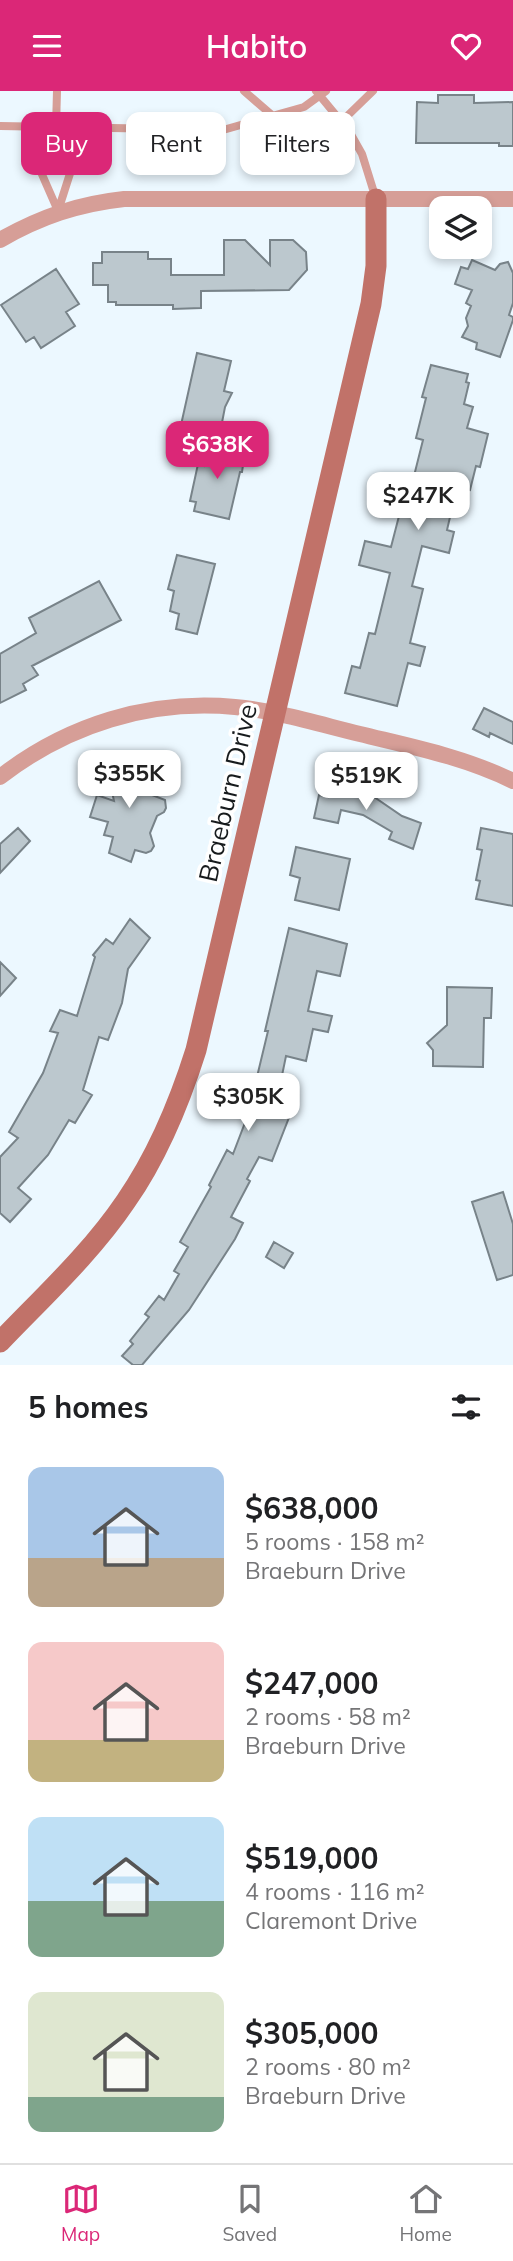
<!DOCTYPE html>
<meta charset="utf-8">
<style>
body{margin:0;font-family:Mulish,sans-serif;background:#f2f2f2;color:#202124;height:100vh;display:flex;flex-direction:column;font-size:26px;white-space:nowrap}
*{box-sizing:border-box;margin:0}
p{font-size:23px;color:#757577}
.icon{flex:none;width:38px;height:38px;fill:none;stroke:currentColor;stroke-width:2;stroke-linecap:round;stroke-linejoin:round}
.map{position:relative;height:1274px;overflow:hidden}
.side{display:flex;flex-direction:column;background:#fff;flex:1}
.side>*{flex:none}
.hud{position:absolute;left:21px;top:21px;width:472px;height:63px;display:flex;gap:14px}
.controls{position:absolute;left:429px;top:105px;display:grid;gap:14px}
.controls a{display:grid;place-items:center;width:63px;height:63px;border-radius:14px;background:#fff;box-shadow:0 4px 10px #0003;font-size:35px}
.price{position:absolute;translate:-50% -60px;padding:0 16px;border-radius:14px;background:#fff;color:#222;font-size:23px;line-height:46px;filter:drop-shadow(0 2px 4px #0008)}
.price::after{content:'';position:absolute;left:50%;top:42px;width:21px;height:16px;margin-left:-10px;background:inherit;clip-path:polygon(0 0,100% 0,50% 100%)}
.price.active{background:#db2777;color:#fff}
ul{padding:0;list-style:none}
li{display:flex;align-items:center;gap:21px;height:175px;padding:0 28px}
li span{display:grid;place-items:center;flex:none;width:196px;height:140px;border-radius:14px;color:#555}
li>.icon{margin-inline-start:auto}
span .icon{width:84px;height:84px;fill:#fffc;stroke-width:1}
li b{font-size:30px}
h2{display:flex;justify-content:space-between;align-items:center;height:84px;padding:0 28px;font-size:30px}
.chip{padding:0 24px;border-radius:14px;background:#fff;box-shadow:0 4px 10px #0003;font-size:24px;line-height:63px}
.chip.active{background:#db2777;color:#fff}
header{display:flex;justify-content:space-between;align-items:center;height:91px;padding:0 28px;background:#db2777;color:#fff;font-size:32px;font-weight:600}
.menu{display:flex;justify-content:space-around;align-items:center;height:98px;border-top:2px solid #e0e0e0;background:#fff;font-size:19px;color:#757577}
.menu a{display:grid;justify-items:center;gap:4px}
.menu .active{color:#db2777}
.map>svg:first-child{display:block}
</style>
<header><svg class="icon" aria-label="menu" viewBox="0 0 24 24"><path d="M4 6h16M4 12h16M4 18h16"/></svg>Habito<svg class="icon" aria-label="heart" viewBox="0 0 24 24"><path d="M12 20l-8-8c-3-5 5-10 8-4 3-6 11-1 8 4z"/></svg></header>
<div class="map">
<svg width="513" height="1274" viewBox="0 0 513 1274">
<rect width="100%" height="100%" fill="#ecf8ff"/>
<!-- building -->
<path fill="#bcc8ce" stroke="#788389" stroke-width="2" d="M 438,4 L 474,4 L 474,12 L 513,11 L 513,55 L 499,55 L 499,52 L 416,52 L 417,11 L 438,12 Z
M 224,149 L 245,149 L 270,174 L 270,149 L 293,149 L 306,161 L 307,179 L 289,199 L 201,200 L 201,217 L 173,218 L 173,214 L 116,214 L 116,211 L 108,211 L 108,194 L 93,194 L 93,172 L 102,172 L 102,161 L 148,161 L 148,168 L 171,168 L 171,184 L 224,184 Z
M 472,169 L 495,179 L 500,173 L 508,171 L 513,182 L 513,212 L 509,224 L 513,226 L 513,229 L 500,266 L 476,258 L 477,252 L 462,246 L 468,235 L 466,227 L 471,215 L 466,212 L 472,199 L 455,193 L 461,176 L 468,178 Z
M 56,178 L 79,213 L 66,221 L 75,235 L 41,257 L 34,246 L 26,251 L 1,214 Z
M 197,262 L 231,270 L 224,300 L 232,302 L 225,316 L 219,347 L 199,342 L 200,337 L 181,334 Z
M 431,274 L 468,283 L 466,291 L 469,292 L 464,313 L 473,316 L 467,337 L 488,343 L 480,376 L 476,375 L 470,399 L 457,396 L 447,439 L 454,441 L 449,462 L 422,455 L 412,495 L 423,498 L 410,552 L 425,556 L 420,575 L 408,572 L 397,615 L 345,602 L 352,575 L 360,577 L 369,542 L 375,543 L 390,482 L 359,474 L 365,450 L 391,456 L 399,425 L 390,423 L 397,395 L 406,397 L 409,383 L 414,385 L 423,349 L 416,347 L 426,307 L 422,306 Z
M 208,353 L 245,361 L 242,381 L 240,381 L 229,428 L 194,420 L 196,411 L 190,410 L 198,373 L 204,375 Z
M 177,464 L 215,473 L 197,543 L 176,538 L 179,523 L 170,520 L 174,500 L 168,498 Z
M 99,490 L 121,529 L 32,575 L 38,584 L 23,593 L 26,599 L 0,612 L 0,563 L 36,542 L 29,527 Z
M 484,617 L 513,631 L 513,653 L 490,642 L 489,646 L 473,638 Z
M 147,668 L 152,704 L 165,709 L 166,717 L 164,721 L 157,725 L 150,742 L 154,755 L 151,760 L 146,762 L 135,759 L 131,771 L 109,762 L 113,746 L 104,744 L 108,731 L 90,726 L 97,704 L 114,710 L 107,677 Z
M 339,690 L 362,695 L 361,697 L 402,725 L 421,732 L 413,758 L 389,748 L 392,741 L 363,724 L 341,719 L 338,732 L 314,727 L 319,704 L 328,706 L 331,692 L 338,694 Z
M 18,737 L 30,750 L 0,782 L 0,753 Z
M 481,737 L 513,743 L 513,815 L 476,808 L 480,790 L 476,789 L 482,759 L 477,758 Z
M 296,756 L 350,768 L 339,819 L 295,809 L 300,787 L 290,784 Z
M 130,828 L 150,847 L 128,878 L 122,912 L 108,949 L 99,946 L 83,999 L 92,1004 L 75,1032 L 69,1029 L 48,1064 L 18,1097 L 31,1108 L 10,1131 L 0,1122 L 0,1066 L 18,1047 L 9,1041 L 43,982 L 58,942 L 50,940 L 60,919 L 77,925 L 95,866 L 93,864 L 106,848 L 113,853 Z
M 289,837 L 347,853 L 340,885 L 317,880 L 308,920 L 332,925 L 328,941 L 313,938 L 306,970 L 286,965 L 279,999 L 297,1006 L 272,1070 L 259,1066 L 247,1088 L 250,1090 L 231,1126 L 243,1132 L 235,1148 L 189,1219 L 142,1274 L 133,1274 L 122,1265 L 133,1253 L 130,1250 L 149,1226 L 145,1223 L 159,1205 L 164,1209 L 179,1183 L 174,1180 L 188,1156 L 180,1151 L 211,1096 L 209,1094 L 227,1059 L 233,1063 L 246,1029 L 244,1028 L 249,1016 L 244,1014 L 253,989 L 256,990 L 268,940 L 265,940 Z
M 0,871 L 16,887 L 0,905 Z
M 447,896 L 492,897 L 491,927 L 484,927 L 483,976 L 433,975 L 433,959 L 427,952 L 447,934 Z
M 503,1101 L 513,1133 L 513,1184 L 497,1189 L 472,1111 Z
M 274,1151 L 293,1162 L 284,1177 L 266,1166 Z"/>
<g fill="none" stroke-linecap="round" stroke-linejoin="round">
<!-- lane -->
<path stroke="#d69e97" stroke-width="8" d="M 244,0 L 273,25
M 316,0 L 349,40 L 362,63 L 376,108
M 341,31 L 373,0
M 0,35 L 223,39 L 304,16 L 326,0
M 56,36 L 74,70 L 58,120 L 37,72 Z
M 56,36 L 57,0"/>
<!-- street -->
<path stroke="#d69e97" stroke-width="16" d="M 0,149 C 40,126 78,113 124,108 L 513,108
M 0,686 C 67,634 149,608 235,616 C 277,620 319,633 360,643 C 413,656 464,666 513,690"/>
<!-- secondary -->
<path stroke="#c17269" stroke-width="21" d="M 0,1251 C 43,1206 91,1162 126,1110 C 158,1064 179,1013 196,959 L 371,213 L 376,175 L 376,108"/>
</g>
<g text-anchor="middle" stroke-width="7" stroke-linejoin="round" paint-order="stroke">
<!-- street labels -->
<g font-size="26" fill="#171b1d" stroke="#fff">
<text transform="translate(228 702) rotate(-77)" y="9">Braeburn Drive</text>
</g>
</g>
</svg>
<div class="controls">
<a><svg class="icon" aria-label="layers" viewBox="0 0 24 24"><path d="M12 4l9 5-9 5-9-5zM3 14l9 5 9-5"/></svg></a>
</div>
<b class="price active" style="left:217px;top:390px">$638K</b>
<b class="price" style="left:418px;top:441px">$247K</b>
<b class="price" style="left:129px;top:719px">$355K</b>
<b class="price" style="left:366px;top:721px">$519K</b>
<b class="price" style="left:248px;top:1042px">$305K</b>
<div class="hud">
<a class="chip active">Buy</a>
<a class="chip">Rent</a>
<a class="chip">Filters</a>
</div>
</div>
<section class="side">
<h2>5 homes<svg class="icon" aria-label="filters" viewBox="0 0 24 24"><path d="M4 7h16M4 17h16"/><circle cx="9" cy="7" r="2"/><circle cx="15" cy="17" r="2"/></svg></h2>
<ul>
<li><span style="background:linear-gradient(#a9c7e8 65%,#b9a48a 0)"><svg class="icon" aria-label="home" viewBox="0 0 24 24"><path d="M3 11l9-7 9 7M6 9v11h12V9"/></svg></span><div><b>$638,000</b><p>5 rooms · 158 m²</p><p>Braeburn Drive</p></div></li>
<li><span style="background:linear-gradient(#f6c9c9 70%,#c2b280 0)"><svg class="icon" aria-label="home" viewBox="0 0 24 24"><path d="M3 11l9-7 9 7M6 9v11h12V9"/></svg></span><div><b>$247,000</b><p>2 rooms · 58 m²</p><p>Braeburn Drive</p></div></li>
<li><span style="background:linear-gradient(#bfe0f5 60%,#7fa58c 0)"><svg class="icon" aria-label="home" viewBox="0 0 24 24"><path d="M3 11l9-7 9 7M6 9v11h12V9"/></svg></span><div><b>$519,000</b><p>4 rooms · 116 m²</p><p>Claremont Drive</p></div></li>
<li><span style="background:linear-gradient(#dfe7d0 75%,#7fa58c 0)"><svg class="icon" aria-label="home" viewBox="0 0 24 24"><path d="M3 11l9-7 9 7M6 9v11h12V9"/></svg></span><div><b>$305,000</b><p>2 rooms · 80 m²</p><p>Braeburn Drive</p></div></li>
</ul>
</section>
<nav class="menu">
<a class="active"><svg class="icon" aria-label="map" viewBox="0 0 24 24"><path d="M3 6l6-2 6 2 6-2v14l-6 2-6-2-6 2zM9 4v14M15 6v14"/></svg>Map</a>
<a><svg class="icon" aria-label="saved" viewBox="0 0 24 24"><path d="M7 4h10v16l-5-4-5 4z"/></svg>Saved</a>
<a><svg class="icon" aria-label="home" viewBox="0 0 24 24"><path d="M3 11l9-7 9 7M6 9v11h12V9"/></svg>Home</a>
</nav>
